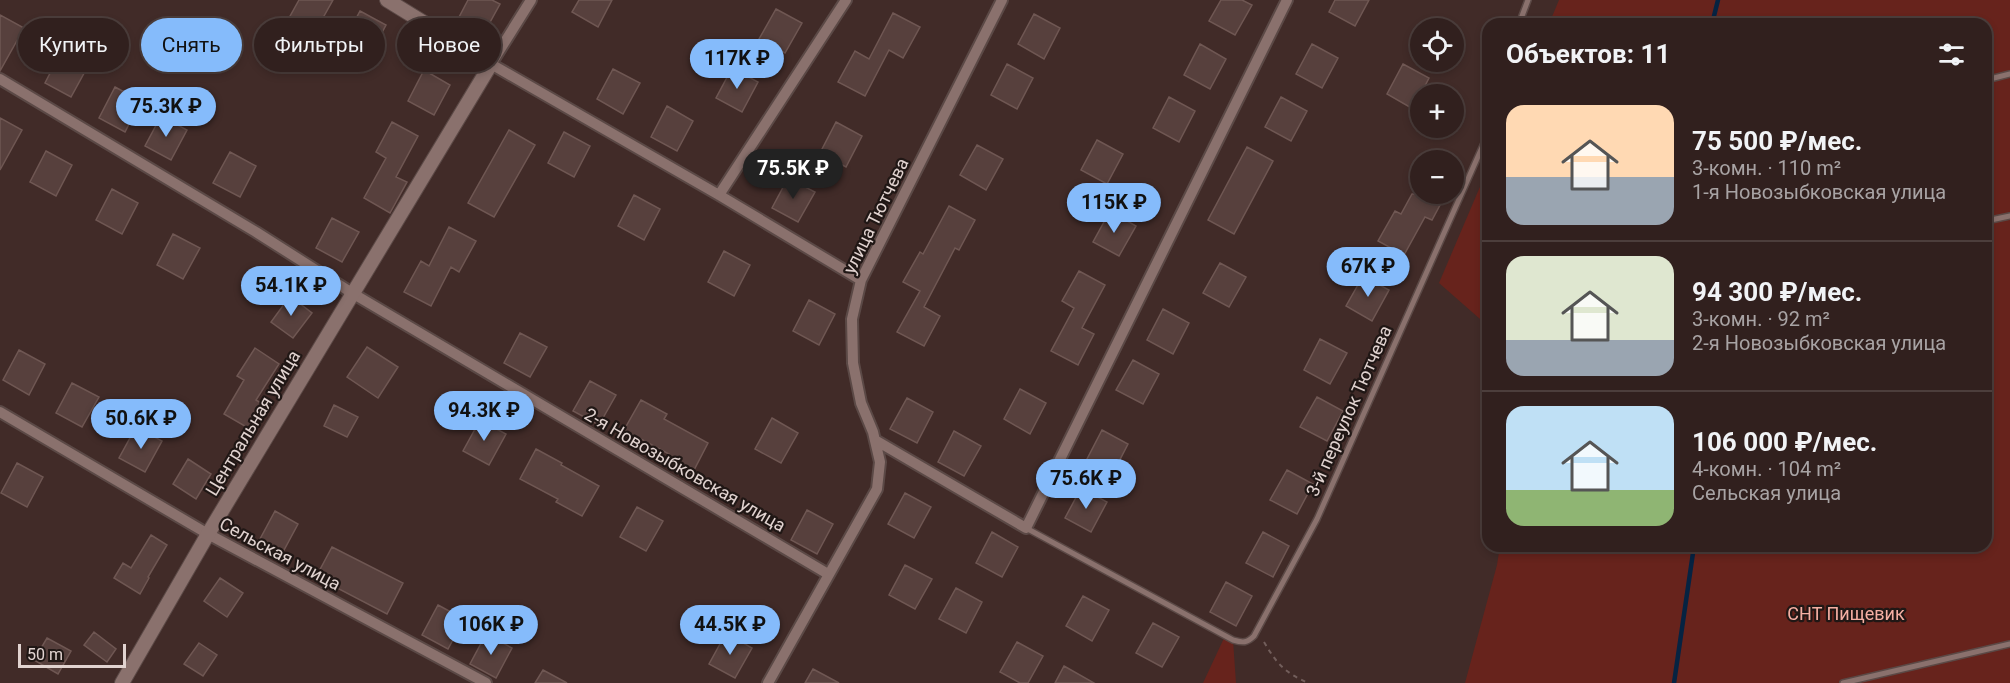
<!DOCTYPE html>
<html lang="ru">
<meta charset="utf-8">
<style>
body{margin:0;font-family:Roboto,sans-serif;background:#3d2d2b;color:#f1f3f6;height:100vh;display:flex;flex-direction:column;font-size:22px;white-space:nowrap}
*{box-sizing:border-box;margin:0}
p{font-size:20px;color:#a8a3a4}
.icon{flex:none;width:33px;height:33px;fill:none;stroke:currentColor;stroke-width:2;stroke-linecap:round;stroke-linejoin:round}
.map{position:relative;flex:1;overflow:hidden}
.sheet{position:absolute;left:1482px;top:18px;width:510px;height:534px;display:flex;flex-direction:column;background:#31201e;border-radius:18px;box-shadow:0 3px 9px #0003,0 0 0 2px #4c3e3c}
.sheet>*{flex:none}
.banner{position:absolute;left:18px;top:18px;width:570px;height:54px;display:flex;gap:12px}
.fabs{position:absolute;left:1410px;top:18px;display:grid;gap:12px}
.fabs a{display:grid;place-items:center;width:54px;height:54px;border-radius:50%;background:#31201e;box-shadow:0 3px 9px #0003,0 0 0 2px #4c3e3c;font-size:30px}
.scale{position:absolute;left:18px;bottom:15px;width:108px;box-sizing:border-box;padding-left:6px;border:3px solid #e1d3d0;border-top:0;font-size:16px;line-height:21px;white-space:nowrap;color:#e1d3d0;-webkit-text-stroke:4px #201715;paint-order:stroke}
.price{position:absolute;translate:-50% -51px;padding:0 14px;border-radius:21px;background:#85bbfb;color:#111;font-size:20px;line-height:39px;filter:drop-shadow(0 2px 3px #0008)}
.price::after{content:'';position:absolute;left:50%;top:36px;width:18px;height:14px;margin-left:-9px;background:inherit;clip-path:polygon(0 0,100% 0,50% 100%)}
.price.on{background:#222;color:#fff}
ul{padding:0;list-style:none}
li{display:flex;align-items:center;gap:18px;height:150px;padding:0 24px}
li+li{border-top:2px solid #4c3e3c}
li span{display:grid;place-items:center;flex:none;width:168px;height:120px;border-radius:18px;color:#555}
li>.icon{margin-inline-start:auto}
span .icon{width:72px;height:72px;fill:#fffc;stroke-width:1}
li b{font-size:26px}
h2{display:flex;justify-content:space-between;align-items:center;height:72px;padding:0 24px;font-size:26px}
.pill{padding:0 21px;border-radius:27px;background:#31201e;box-shadow:0 3px 9px #0003,0 0 0 2px #4c3e3c;font-size:21px;line-height:54px}
.pill.on{background:#85bbfb;color:#111}
.map>svg:first-child{display:block}
</style>
<div class="map">
<svg width="2010" height="683" viewBox="0 0 2010 683">
<rect width="100%" height="100%" fill="#412b28"/>
<!-- green -->
<path fill="#67231c" d="M 1559,0 L 2010,0 L 2010,683 L 1465,683 L 1497,565 L 1500,546 L 1986,546 L 1986,24 L 1549,24 Z
M 1488,168 L 1488,326 L 1439,283 Z
M 1225,636 L 1233,640 L 1236,683 L 1203,683 Z"/>
<g fill="none" stroke-linecap="round" stroke-linejoin="round">
<!-- stream -->
<path stroke="#062342" stroke-width="4.5" d="M 1712,24 L 1718,0
M 1674,683 L 1694,546"/>
</g>
<!-- building -->
<path fill="#57403d" stroke="#6f5753" stroke-width="1.5" d="M 299,0 L 333,0 L 315,32 L 289,18 Z
M 468,0 L 492,0 L 500,4 L 483,35 L 457,21 Z
M 579,0 L 612,0 L 598,27 L 572,12 Z
M 1221,0 L 1242,0 L 1252,5 L 1235,35 L 1209,21 Z
M 1335,0 L 1369,0 L 1355,26 L 1329,12 Z
M 776,9 L 802,23 L 785,53 L 759,39 Z
M 360,11 L 386,25 L 370,55 L 344,41 Z
M 893,13 L 920,27 L 903,58 L 889,50 L 865,96 L 838,82 L 855,51 L 869,59 Z
M 1034,14 L 1060,28 L 1044,59 L 1018,44 Z
M 0,15 L 24,28 L 0,71 Z
M 1200,44 L 1226,59 L 1210,89 L 1184,75 Z
M 1312,44 L 1338,58 L 1322,88 L 1296,74 Z
M 61,52 L 88,66 L 71,97 L 45,83 Z
M 1007,64 L 1033,78 L 1017,109 L 991,95 Z
M 1403,64 L 1429,78 L 1413,109 L 1387,94 Z
M 732,68 L 758,82 L 742,112 L 716,98 Z
M 613,69 L 640,83 L 623,114 L 597,99 Z
M 424,70 L 450,85 L 434,115 L 408,101 Z
M 115,87 L 141,101 L 125,132 L 99,118 Z
M 1169,97 L 1195,111 L 1179,142 L 1153,128 Z
M 1281,97 L 1307,111 L 1291,141 L 1265,127 Z
M 667,106 L 693,121 L 677,151 L 651,137 Z
M 161,116 L 187,130 L 171,160 L 145,146 Z
M 0,118 L 22,130 L 0,170 Z
M 392,122 L 418,136 L 396,177 L 407,182 L 390,213 L 364,198 L 386,158 L 376,152 Z
M 836,122 L 862,136 L 846,167 L 820,153 Z
M 509,130 L 535,145 L 494,217 L 468,203 Z
M 564,132 L 590,146 L 574,177 L 548,163 Z
M 1097,140 L 1123,154 L 1107,184 L 1081,170 Z
M 977,145 L 1003,159 L 986,190 L 960,175 Z
M 1247,147 L 1273,161 L 1234,234 L 1208,220 Z
M 46,151 L 72,165 L 56,196 L 30,182 Z
M 230,152 L 256,166 L 240,197 L 213,183 Z
M 788,178 L 815,192 L 798,222 L 772,208 Z
M 112,189 L 138,203 L 122,234 L 96,220 Z
M 1412,194 L 1446,194 L 1432,220 L 1425,217 L 1404,255 L 1378,241 L 1395,211 L 1401,214 Z
M 634,195 L 660,209 L 644,240 L 618,226 Z
M 949,206 L 975,220 L 959,250 L 955,248 L 924,307 L 940,316 L 924,346 L 897,332 L 920,291 L 903,282 L 920,252 L 923,254 Z
M 1110,211 L 1136,226 L 1119,256 L 1093,242 Z
M 332,218 L 359,232 L 342,262 L 316,248 Z
M 449,227 L 476,241 L 459,272 L 451,267 L 431,306 L 404,292 L 421,261 L 429,266 Z
M 173,234 L 200,248 L 183,279 L 157,265 Z
M 724,251 L 750,265 L 734,296 L 708,282 Z
M 1220,263 L 1246,277 L 1229,307 L 1203,293 Z
M 1079,271 L 1105,285 L 1082,328 L 1094,334 L 1078,365 L 1051,351 L 1074,308 L 1062,301 Z
M 1363,276 L 1389,290 L 1372,321 L 1346,306 Z
M 290,296 L 312,313 L 293,338 L 271,322 Z
M 809,300 L 835,314 L 819,345 L 793,331 Z
M 1163,309 L 1189,323 L 1173,354 L 1147,340 Z
M 520,333 L 547,347 L 530,377 L 504,363 Z
M 1320,339 L 1347,353 L 1330,384 L 1304,370 Z
M 367,347 L 398,367 L 378,398 L 347,377 Z
M 255,348 L 279,364 L 256,400 L 269,408 L 255,432 L 224,414 L 244,380 L 237,376 Z
M 19,350 L 45,364 L 29,395 L 3,380 Z
M 1133,360 L 1159,374 L 1143,404 L 1116,390 Z
M 590,381 L 616,395 L 599,425 L 573,411 Z
M 72,383 L 99,397 L 82,427 L 56,413 Z
M 1020,389 L 1046,403 L 1030,434 L 1004,419 Z
M 1317,397 L 1343,411 L 1327,441 L 1300,427 Z
M 907,398 L 933,412 L 917,443 L 890,429 Z
M 641,400 L 667,414 L 664,419 L 708,443 L 692,474 L 666,459 L 669,454 L 624,430 Z
M 334,405 L 358,417 L 347,437 L 324,426 Z
M 772,418 L 798,433 L 781,463 L 755,449 Z
M 480,420 L 506,434 L 489,465 L 463,451 Z
M 136,427 L 162,441 L 145,472 L 119,458 Z
M 1102,430 L 1128,444 L 1112,475 L 1086,461 Z
M 954,431 L 981,446 L 964,476 L 938,462 Z
M 536,449 L 562,463 L 561,465 L 599,486 L 582,516 L 556,502 L 558,499 L 520,479 Z
M 188,459 L 211,474 L 196,499 L 173,484 Z
M 17,463 L 43,477 L 27,507 L 1,493 Z
M 1287,470 L 1313,484 L 1297,514 L 1270,500 Z
M 1081,488 L 1107,502 L 1091,532 L 1065,518 Z
M 905,493 L 931,507 L 914,538 L 888,524 Z
M 637,507 L 663,521 L 646,551 L 620,537 Z
M 807,510 L 833,524 L 817,554 L 791,540 Z
M 275,511 L 298,524 L 283,552 L 260,539 Z
M 992,532 L 1018,547 L 1002,577 L 976,563 Z
M 1263,532 L 1289,546 L 1273,577 L 1246,563 Z
M 151,535 L 167,545 L 148,577 L 149,578 L 140,594 L 114,578 L 123,563 L 131,568 Z
M 332,547 L 403,583 L 387,614 L 316,577 Z
M 905,565 L 932,579 L 915,609 L 889,595 Z
M 220,578 L 243,593 L 227,617 L 204,601 Z
M 1226,582 L 1252,596 L 1236,626 L 1210,612 Z
M 956,588 L 982,602 L 966,633 L 939,619 Z
M 1083,596 L 1109,610 L 1092,641 L 1066,626 Z
M 438,605 L 464,619 L 448,649 L 422,635 Z
M 1153,623 L 1179,637 L 1162,667 L 1136,653 Z
M 94,632 L 116,649 L 107,662 L 84,645 Z
M 726,633 L 752,648 L 735,678 L 709,664 Z
M 486,634 L 512,648 L 496,678 L 470,664 Z
M 47,638 L 71,651 L 58,674 L 34,660 Z
M 1017,642 L 1043,656 L 1028,683 L 1020,683 L 1000,672 Z
M 199,643 L 217,655 L 203,676 L 184,664 Z
M 1064,666 L 1094,683 L 1055,683 Z
M 813,669 L 839,683 L 805,683 Z
M 543,670 L 567,683 L 535,683 Z"/>
<g fill="none" stroke-linecap="round" stroke-linejoin="round">
<defs>
<path id="service" d="M 1519,24 L 1528,0
M 1986,80 L 2010,74
M 1986,221 L 2010,216
M 1026,528 L 1233,640 C 1243,643 1247,643 1254,636 L 1317,519 L 1488,134
M 1843,683 L 2010,644"/>
<path id="minor" d="M 531,0 L 491,64 L 719,195 L 861,280
M 0,79 L 256,232 L 352,293 L 828,574
M 719,195 L 846,0
M 0,412 L 208,534 L 486,683
M 875,440 L 1026,528 L 1287,0
M 768,683 L 877,489 L 880,462 L 873,432 L 861,403 L 853,363 L 852,319 L 861,280 L 1002,0"/>
<path id="tertiary" d="M 122,683 L 208,534 L 491,64 L 387,0"/>
</defs>
<!-- service casing -->
<use href="#service" stroke="#5b4946" stroke-width="8"/>
<!-- minor casing -->
<use href="#minor" stroke="#5b4946" stroke-width="14"/>
<!-- tertiary casing -->
<use href="#tertiary" stroke="#5b4946" stroke-width="16"/>
<!-- path -->
<path stroke="#725e5b" stroke-width="2" stroke-dasharray="4.5 4.5" stroke-linecap="butt" d="M 1264,642 C 1277,664 1284,672 1308,683"/>
<!-- service -->
<use href="#service" stroke="#8a716d" stroke-width="5"/>
<!-- minor -->
<use href="#minor" stroke="#8a716d" stroke-width="10"/>
<!-- tertiary -->
<use href="#tertiary" stroke="#8a716d" stroke-width="14"/>
</g>
<g text-anchor="middle" stroke-width="4.5" stroke-linejoin="round" paint-order="stroke">
<!-- street labels -->
<g font-size="18" fill="#e1d3d0" stroke="#201715">
<text transform="translate(876 216) rotate(-64)" y="6">улица Тютчева</text>
<text transform="translate(1349 411) rotate(-66)" y="6">3-й переулок Тютчева</text>
<text transform="translate(253 423) rotate(-59)" y="6">Центральная улица</text>
<text transform="translate(685 470) rotate(30)" y="6">2-я Новозыбковская улица</text>
<text transform="translate(280 554) rotate(28)" y="6">Сельская улица</text>
</g>
<!-- park labels -->
<g font-size="18" fill="#f5afa3" stroke="#201715">
<text x="1846" y="620">СНТ Пищевик</text>
</g>
</g>
</svg>
<div class="fabs">
<a><svg class="icon" aria-label="locate" viewBox="0 0 24 24"><circle cx="12" cy="12" r="6"/><path d="M12 2v4M12 18v4M2 12h4M18 12h4"/></svg></a>
<a>+</a>
<a>−</a>
</div>
<div class="scale">50 m</div>
<b class="price" style="left:737px;top:90px">117K ₽</b>
<b class="price" style="left:166px;top:138px">75.3K ₽</b>
<b class="price on" style="left:793px;top:200px">75.5K ₽</b>
<b class="price" style="left:1114px;top:234px">115K ₽</b>
<b class="price" style="left:1368px;top:298px">67K ₽</b>
<b class="price" style="left:291px;top:317px">54.1K ₽</b>
<b class="price" style="left:484px;top:442px">94.3K ₽</b>
<b class="price" style="left:141px;top:450px">50.6K ₽</b>
<b class="price" style="left:1086px;top:510px">75.6K ₽</b>
<b class="price" style="left:491px;top:656px">106K ₽</b>
<b class="price" style="left:730px;top:656px">44.5K ₽</b>
<div class="banner">
<a class="pill">Купить</a>
<a class="pill on">Снять</a>
<a class="pill">Фильтры</a>
<a class="pill">Новое</a>
</div>
<section class="sheet">
<h2>Объектов: 11<svg class="icon" aria-label="filters" viewBox="0 0 24 24"><path d="M4 7h16M4 17h16"/><circle cx="9" cy="7" r="2"/><circle cx="15" cy="17" r="2"/></svg></h2>
<ul>
<li><span style="background:linear-gradient(#ffd9b3 60%,#9aa5b1 0)"><svg class="icon" aria-label="home" viewBox="0 0 24 24"><path d="M3 11l9-7 9 7M6 9v11h12V9"/></svg></span><div><b>75 500 ₽/мес.</b><p>3-комн. · 110 m²</p><p>1-я Новозыбковская улица</p></div></li>
<li><span style="background:linear-gradient(#dfe7d0 70%,#9aa5b1 0)"><svg class="icon" aria-label="home" viewBox="0 0 24 24"><path d="M3 11l9-7 9 7M6 9v11h12V9"/></svg></span><div><b>94 300 ₽/мес.</b><p>3-комн. · 92 m²</p><p>2-я Новозыбковская улица</p></div></li>
<li><span style="background:linear-gradient(#bfe0f5 70%,#8fb573 0)"><svg class="icon" aria-label="home" viewBox="0 0 24 24"><path d="M3 11l9-7 9 7M6 9v11h12V9"/></svg></span><div><b>106 000 ₽/мес.</b><p>4-комн. · 104 m²</p><p>Сельская улица</p></div></li>
</ul>
</section>
</div>
